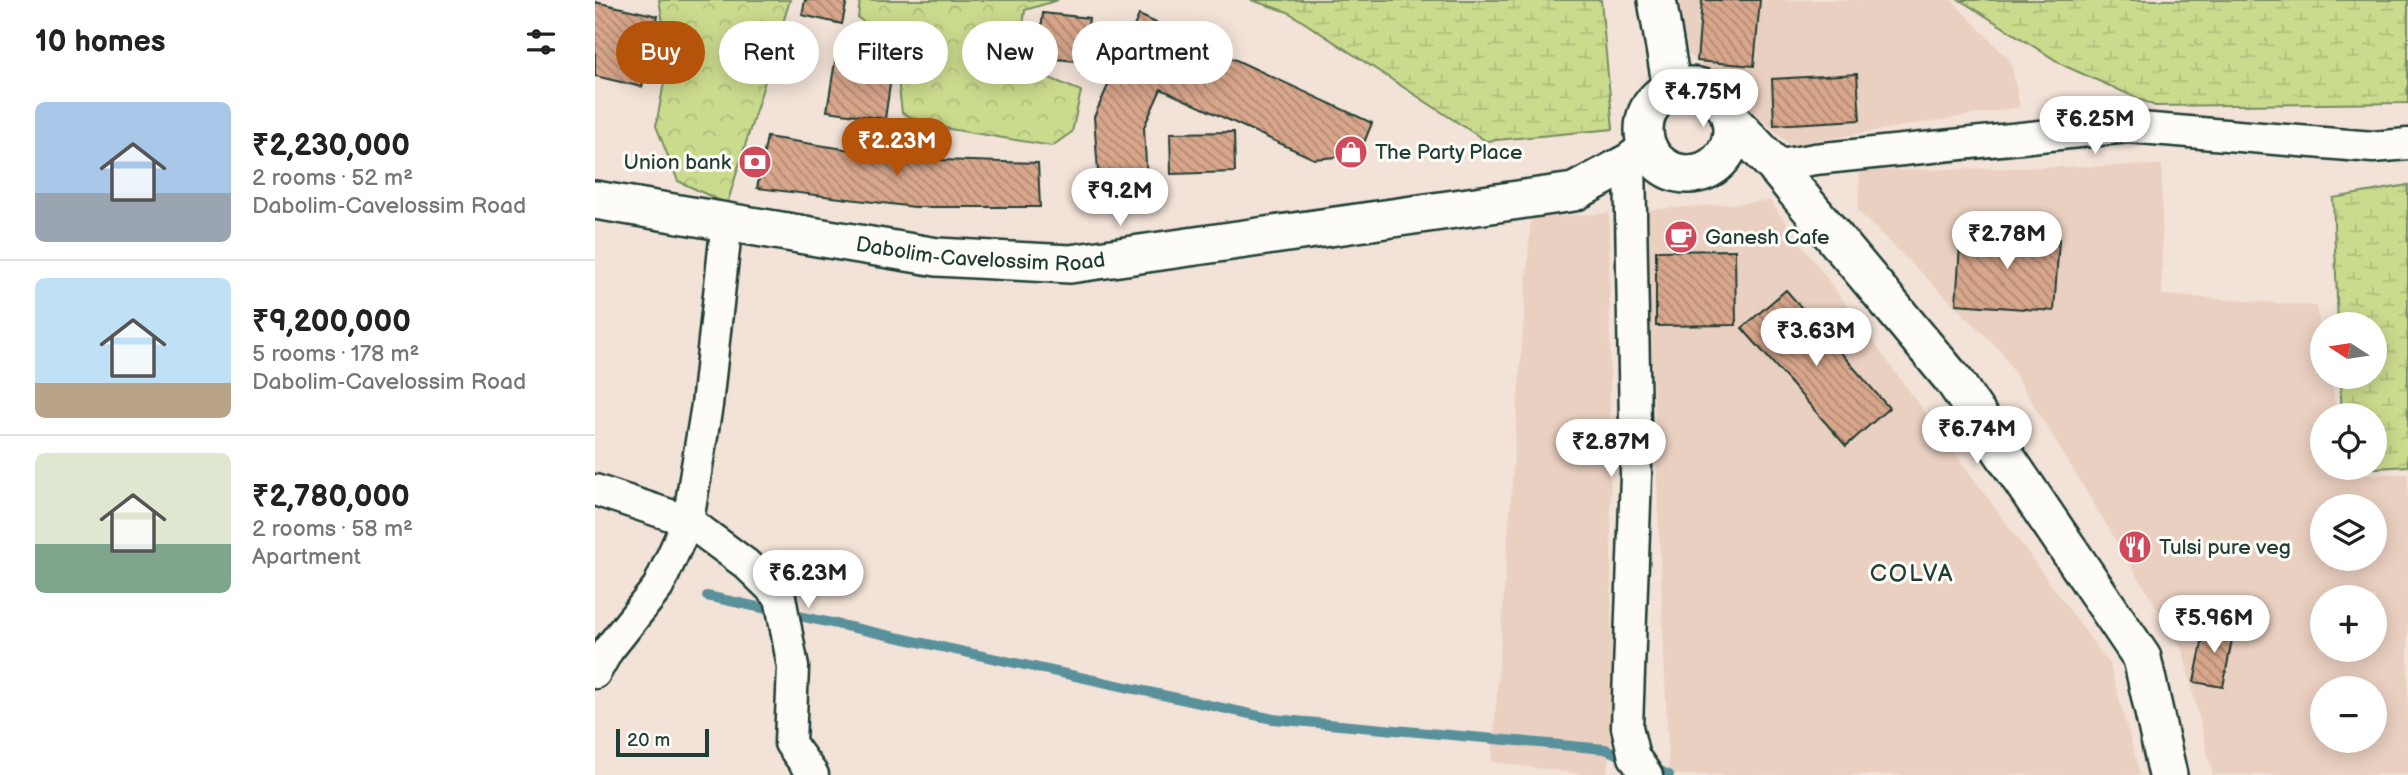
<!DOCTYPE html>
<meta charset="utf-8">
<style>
body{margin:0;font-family:"Balsamiq Sans",sans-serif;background:#f2f2f2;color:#222;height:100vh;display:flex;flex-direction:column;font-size:26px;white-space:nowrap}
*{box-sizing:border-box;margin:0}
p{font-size:23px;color:#767676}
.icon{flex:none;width:38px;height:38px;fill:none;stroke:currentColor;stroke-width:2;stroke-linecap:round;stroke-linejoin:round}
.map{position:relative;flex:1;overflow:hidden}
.drawer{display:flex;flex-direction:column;background:#fff;width:595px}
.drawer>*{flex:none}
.guide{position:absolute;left:21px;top:21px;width:665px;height:63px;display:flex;gap:14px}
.needle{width:46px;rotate:282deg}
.buttons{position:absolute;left:1715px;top:312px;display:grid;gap:14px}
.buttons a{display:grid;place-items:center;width:77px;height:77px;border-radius:50%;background:#fff;box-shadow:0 4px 18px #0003;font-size:35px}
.scale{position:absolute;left:21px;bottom:18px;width:93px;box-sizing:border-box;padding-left:7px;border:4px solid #1f3d34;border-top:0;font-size:19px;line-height:24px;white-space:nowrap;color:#1f3d34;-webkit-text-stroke:5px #fdfcf7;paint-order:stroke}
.price{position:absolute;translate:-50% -60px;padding:0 16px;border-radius:24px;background:#fff;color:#222;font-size:23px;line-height:46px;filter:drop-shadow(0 2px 4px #0008)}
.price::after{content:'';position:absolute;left:50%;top:42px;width:21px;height:16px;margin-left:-10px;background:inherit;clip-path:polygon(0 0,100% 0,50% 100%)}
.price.current{background:#b45309;color:#fff}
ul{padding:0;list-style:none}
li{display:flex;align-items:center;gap:21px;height:175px;padding:0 35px}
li+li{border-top:2px solid #e0e0e0}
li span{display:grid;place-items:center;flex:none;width:196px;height:140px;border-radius:10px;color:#555}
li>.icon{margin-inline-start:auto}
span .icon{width:84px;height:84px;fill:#fffc;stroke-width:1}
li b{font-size:30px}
h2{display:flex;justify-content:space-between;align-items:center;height:84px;padding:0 35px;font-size:30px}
.pill{padding:0 24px;border-radius:32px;background:#fff;box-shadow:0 4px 18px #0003;font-size:24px;line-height:63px}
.pill.current{background:#b45309;color:#fff}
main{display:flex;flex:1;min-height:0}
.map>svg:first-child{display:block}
</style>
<main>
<section class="drawer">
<h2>10 homes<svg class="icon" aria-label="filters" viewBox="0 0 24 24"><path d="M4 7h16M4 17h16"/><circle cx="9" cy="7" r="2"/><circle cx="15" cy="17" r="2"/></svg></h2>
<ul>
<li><span style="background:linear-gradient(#a9c7e8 65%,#9aa5b1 0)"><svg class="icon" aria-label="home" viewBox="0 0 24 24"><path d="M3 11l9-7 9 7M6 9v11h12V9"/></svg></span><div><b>₹2,230,000</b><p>2 rooms · 52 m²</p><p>Dabolim-Cavelossim Road</p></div></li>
<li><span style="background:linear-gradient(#bfe0f5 75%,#b9a48a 0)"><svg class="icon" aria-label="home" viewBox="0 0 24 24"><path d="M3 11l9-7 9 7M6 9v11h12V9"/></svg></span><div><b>₹9,200,000</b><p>5 rooms · 178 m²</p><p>Dabolim-Cavelossim Road</p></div></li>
<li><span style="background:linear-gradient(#dfe7d0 65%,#7fa58c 0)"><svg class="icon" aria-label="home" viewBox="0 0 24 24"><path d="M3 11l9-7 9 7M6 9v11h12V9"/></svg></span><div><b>₹2,780,000</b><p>2 rooms · 58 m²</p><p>Apartment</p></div></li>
</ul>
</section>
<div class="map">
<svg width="1813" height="775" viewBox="0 0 1813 775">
<defs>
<pattern id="forest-crowns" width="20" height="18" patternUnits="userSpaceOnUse" patternTransform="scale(1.75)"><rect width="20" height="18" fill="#cbdb8e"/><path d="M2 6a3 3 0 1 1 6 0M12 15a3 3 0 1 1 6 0" fill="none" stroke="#aebd7b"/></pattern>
<pattern id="wetland-marsh" width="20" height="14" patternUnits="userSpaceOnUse" patternTransform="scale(1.75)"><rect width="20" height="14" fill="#cbdb8e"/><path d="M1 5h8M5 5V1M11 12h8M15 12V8" fill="none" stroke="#aebd7b"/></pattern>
<pattern id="building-back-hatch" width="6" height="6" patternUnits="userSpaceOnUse" patternTransform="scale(1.75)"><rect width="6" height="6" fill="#d8a68b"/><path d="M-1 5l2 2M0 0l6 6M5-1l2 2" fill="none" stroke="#af8872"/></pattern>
</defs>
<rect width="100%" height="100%" fill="#f2e2d7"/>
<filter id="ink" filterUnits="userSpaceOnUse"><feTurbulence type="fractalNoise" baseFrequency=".0143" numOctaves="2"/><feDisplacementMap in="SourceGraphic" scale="14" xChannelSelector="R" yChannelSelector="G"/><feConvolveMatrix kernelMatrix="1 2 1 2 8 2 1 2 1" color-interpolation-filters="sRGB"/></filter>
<g filter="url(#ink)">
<!-- built -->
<path fill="#ead0c0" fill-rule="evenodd" d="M 1084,0 L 1357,0 L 1416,62 L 1425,107 L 1195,145 L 1093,53 Z
M 1567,165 L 1567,295 L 1721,306 L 1727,338 L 1727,376 L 1735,376 L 1742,415 L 1727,415 L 1727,467 L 1752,467 L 1754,474 L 1813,474 L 1813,775 L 1618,775 L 1588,651 L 1406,351 L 1263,211 L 1265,171 ZM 1727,506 L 1780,506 L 1780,558 L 1727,558 ZM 1727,597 L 1780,597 L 1780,649 L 1727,649 ZM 1727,688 L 1780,688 L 1780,740 L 1727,740 Z
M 1175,201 L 1515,665 L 1545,775 L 1074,775 L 1051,210 Z
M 1014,213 L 1017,727 L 1012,775 L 994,775 L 897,762 L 936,218 Z"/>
<!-- forest -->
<path fill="url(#forest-crowns)" stroke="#758c61" stroke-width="2" d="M 64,0 L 195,0 L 132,204 L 83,181 L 61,126 L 74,56 Z
M 265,0 L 463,0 L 430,10 L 423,65 L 486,91 L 477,132 L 457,146 L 337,126 L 307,113 L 300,53 L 287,33 L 263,18 Z"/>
<!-- wetland -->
<path fill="url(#wetland-marsh)" stroke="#758c61" stroke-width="2" d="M 656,0 L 1006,0 L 1018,129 L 891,141 L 693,12 Z
M 1365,0 L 1813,0 L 1813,103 L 1560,106 L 1470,66 Z
M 1813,185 L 1813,466 L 1749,470 L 1749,467 L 1780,467 L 1780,415 L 1747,415 L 1745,376 L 1780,376 L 1780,324 L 1743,324 L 1738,198 Z"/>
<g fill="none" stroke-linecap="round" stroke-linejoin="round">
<!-- stream -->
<path stroke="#59919c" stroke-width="10" d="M 112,596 L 678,719 L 1010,749 L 1033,758
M 1054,766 L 1074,775"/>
</g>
<!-- building -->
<path fill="url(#building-back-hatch)" stroke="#1f3d34" stroke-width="2" d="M 210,0 L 252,0 L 247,24 L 207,15 Z
M 1107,0 L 1165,0 L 1159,66 L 1102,61 Z
M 0,2 L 63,16 L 47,87 L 0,76 Z
M 448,13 L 494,18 L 489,62 L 443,57 Z
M 544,15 L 777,123 L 764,155 L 719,159 L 566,89 L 549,127 L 552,182 L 504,186 L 499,117 Z
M 242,49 L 299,57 L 290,119 L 232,111 Z
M 1262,74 L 1265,120 L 1179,125 L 1177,79 Z
M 639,132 L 640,172 L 576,174 L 575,133 Z
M 172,137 L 314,159 L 443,163 L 445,207 L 320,207 L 162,188 Z
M 1366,231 L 1464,239 L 1459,311 L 1361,304 Z
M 1140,250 L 1141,325 L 1061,326 L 1061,251 Z
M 1191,290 L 1294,408 L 1251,446 L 1147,328 Z
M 1611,623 L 1639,629 L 1628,687 L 1599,682 Z"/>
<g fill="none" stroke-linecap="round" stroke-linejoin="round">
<defs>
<path id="minor" d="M 1035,162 L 1041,475 L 1032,727 L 1039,757 L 1052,775
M 1180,166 L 1220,159 L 1533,127 L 1778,147 L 1813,144
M 0,490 L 93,521 L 112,405 L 132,221
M 0,673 L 13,650 L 63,587 L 93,521 L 151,564 L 185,597 L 198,667 L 195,743 L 218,775"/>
<g id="major">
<path d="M 1062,0 L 1077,89"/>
<circle cx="1093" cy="130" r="44"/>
<path d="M 1136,120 L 1180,166 L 1360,382 L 1547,658 L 1573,775"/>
<path id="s1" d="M 0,200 L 342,257 L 475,264 L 979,192 L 1035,162 L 1053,148"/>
</g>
</defs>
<!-- minor casing -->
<use href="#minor" stroke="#1f3d34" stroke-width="35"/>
<!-- major casing -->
<use href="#major" stroke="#1f3d34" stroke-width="42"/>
<!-- minor -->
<use href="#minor" stroke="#fdfcf7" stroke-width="30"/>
<!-- major -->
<use href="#major" stroke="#fdfcf7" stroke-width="37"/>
</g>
</g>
<!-- icons -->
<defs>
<symbol id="shop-disc" viewBox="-11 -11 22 22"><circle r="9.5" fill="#d1495b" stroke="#fdfcf7"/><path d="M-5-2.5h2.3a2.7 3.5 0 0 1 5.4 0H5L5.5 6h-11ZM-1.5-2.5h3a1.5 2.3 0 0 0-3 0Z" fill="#fff"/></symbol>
<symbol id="bank-disc" viewBox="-11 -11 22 22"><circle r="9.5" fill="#d1495b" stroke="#fdfcf7"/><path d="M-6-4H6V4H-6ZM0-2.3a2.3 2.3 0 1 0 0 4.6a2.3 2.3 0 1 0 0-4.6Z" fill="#fff"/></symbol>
<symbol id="cafe-disc" viewBox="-11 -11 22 22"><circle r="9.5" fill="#d1495b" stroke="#fdfcf7"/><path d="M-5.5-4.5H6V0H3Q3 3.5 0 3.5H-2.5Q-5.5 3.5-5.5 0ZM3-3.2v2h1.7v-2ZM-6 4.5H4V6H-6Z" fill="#fff"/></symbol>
<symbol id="restaurant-disc" viewBox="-11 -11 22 22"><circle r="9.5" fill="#d1495b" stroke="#fdfcf7"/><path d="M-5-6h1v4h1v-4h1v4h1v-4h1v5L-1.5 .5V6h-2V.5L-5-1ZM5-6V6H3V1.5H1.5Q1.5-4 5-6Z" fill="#fff"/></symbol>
</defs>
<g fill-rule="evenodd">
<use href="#shop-disc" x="737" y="133" width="38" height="38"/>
<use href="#bank-disc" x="141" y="143" width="38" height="38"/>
<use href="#cafe-disc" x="1067" y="218" width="38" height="38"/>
<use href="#restaurant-disc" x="1521" y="528" width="38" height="38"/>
</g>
<g text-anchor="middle" stroke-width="6" stroke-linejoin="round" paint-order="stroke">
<!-- poi labels -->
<g font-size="21" fill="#1f3d34" stroke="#fdfcf7" text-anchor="start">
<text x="780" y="159">The Party Place</text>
<text x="136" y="169" text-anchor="end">Union bank</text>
<text x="1110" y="244">Ganesh Cafe</text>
<text x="1564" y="554">Tulsi pure veg</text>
</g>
<!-- street labels -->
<g font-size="21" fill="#1f3d34" stroke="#fdfcf7">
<text dy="7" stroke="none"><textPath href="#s1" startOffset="390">Dabolim-Cavelossim Road</textPath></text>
</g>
<!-- quarter labels -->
<g font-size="24" letter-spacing="2" fill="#1f3d34" stroke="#fdfcf7">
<text x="1317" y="581">COLVA</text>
</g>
</g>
</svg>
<div class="buttons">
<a><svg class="needle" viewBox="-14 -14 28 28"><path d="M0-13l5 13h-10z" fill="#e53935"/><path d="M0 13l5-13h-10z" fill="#767676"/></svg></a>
<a><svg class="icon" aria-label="locate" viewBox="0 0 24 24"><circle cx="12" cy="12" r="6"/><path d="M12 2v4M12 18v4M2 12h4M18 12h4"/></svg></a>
<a><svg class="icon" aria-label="layers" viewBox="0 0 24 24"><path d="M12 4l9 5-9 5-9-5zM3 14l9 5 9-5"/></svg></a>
<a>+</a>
<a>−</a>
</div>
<div class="scale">20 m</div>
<b class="price" style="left:1108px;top:129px">₹4.75M</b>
<b class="price" style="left:1500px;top:156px">₹6.25M</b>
<b class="price current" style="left:302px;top:178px">₹2.23M</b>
<b class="price" style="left:525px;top:228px">₹9.2M</b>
<b class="price" style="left:1412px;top:271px">₹2.78M</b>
<b class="price" style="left:1221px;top:368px">₹3.63M</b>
<b class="price" style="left:1382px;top:466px">₹6.74M</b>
<b class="price" style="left:1016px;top:479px">₹2.87M</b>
<b class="price" style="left:213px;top:610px">₹6.23M</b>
<b class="price" style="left:1619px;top:655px">₹5.96M</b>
<div class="guide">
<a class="pill current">Buy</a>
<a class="pill">Rent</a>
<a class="pill">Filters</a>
<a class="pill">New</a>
<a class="pill">Apartment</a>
</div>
</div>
</main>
